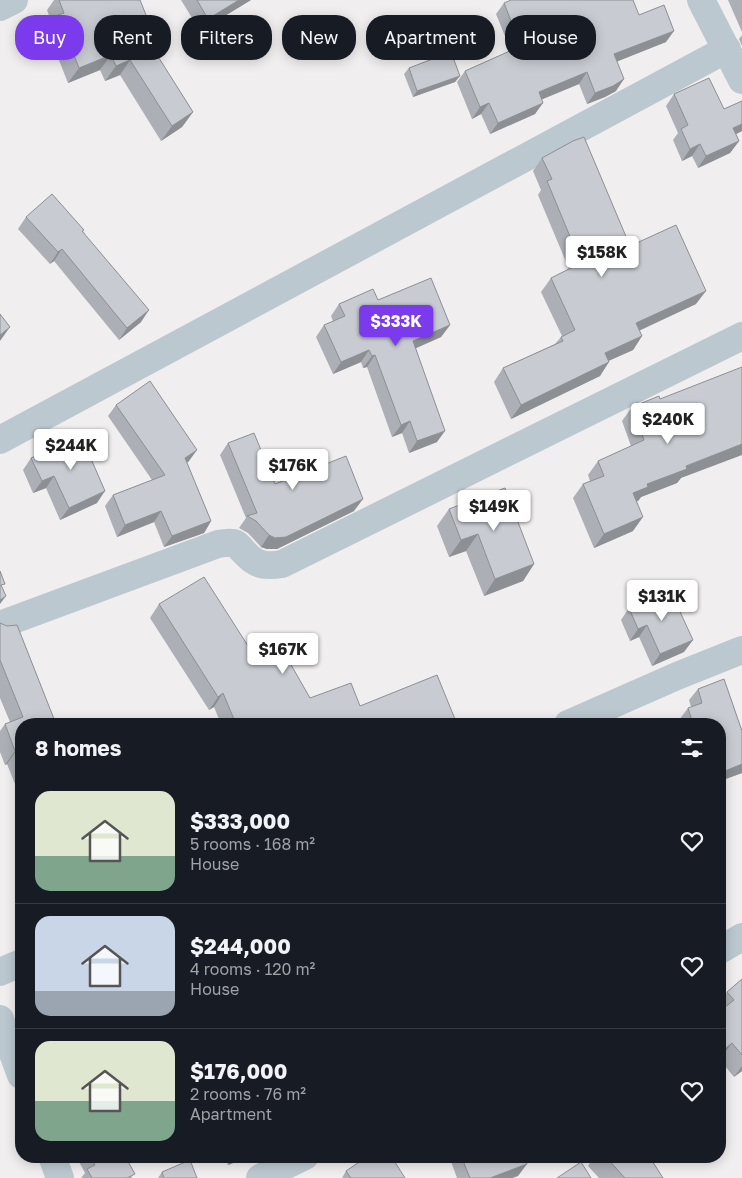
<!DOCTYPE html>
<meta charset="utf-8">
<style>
body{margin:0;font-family:"Golos Text",sans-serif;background:#242831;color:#f1f3f6;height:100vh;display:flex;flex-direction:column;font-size:19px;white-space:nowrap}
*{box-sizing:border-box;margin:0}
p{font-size:16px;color:#9ea1a6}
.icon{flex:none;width:28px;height:28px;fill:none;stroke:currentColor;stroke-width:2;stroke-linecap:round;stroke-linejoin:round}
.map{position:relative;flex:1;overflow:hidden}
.panel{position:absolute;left:15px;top:718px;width:711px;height:445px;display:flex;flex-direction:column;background:#171b24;border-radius:20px;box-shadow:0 2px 12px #0003}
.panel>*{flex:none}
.guide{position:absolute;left:15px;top:15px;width:712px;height:45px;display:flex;gap:10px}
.price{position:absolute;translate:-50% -42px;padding:0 11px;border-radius:5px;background:#fff;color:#222;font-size:16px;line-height:32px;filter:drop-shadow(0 1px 2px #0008)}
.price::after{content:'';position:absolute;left:50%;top:30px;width:15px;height:11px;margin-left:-8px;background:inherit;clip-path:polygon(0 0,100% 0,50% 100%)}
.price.on{background:#7c3aed;color:#fff}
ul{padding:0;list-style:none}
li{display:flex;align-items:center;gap:15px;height:125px;padding:0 20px}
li+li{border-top:1px solid #363941}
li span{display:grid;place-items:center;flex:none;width:140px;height:100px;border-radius:15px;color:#555}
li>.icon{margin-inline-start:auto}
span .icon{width:60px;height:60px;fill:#fffc;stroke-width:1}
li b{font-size:21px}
h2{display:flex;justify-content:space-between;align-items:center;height:60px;padding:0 20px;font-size:21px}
.chip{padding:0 18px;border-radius:20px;background:#171b24;box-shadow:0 2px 12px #0003;font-size:18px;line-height:45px}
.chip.on{background:#7c3aed;color:#fff}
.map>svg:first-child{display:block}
</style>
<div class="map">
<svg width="742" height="1178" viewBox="0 0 742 1178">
<rect width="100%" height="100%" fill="#f1eeef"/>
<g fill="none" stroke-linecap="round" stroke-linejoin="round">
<!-- minor -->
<path stroke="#bbc8cf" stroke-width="28" d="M 701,0 L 742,80
M 0,7 L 14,0
M 0,440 L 727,49
M 0,625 L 218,544 C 223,543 228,542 234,543 C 238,544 240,548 243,551 C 255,565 264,567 282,564 L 742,336
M 568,724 L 677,676 L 742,650
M 720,950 L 742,937
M 0,972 L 21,963
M 0,1019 L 21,1075
M 52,1156 L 60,1178
M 260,1178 L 305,1156"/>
</g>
<!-- wall -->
<path fill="#acafb5" d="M 54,0 L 140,0 L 154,51 L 193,112 L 182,127 L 161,141 L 120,75 L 105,81 L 100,70 L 68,83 L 47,30 L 52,24 L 47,10 Z
M 181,0 L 251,0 L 200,31 Z
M 728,0 L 742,0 L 742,32 Z
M 504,3 L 639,15 L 666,42 L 617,61 L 616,91 L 605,97 L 587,104 L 579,84 L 542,99 L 535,114 L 490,134 L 481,114 L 472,119 L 457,82 L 465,71 L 511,51 L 496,14 Z
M 742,35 L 742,46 L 739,39 Z
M 409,68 L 460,76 L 455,82 L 413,97 L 404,74 Z
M 674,94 L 724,109 L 742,101 L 742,131 L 736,134 L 739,141 L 730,153 L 698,168 L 692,156 L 682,161 L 673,140 L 678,133 L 666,106 Z
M 542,158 L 630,246 L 696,304 L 639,331 L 642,336 L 633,350 L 608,361 L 600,376 L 511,419 L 494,382 L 503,368 L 555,344 L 561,337 L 562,336 L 541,292 L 551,278 L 569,269 L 538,195 L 541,190 L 533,171 Z
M 26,217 L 83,231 L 141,322 L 119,340 L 54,261 L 50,264 L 18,229 Z
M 378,300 L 450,325 L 441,337 L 416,348 L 437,442 L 409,453 L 402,433 L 392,437 L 367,367 L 363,368 L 361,362 L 333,374 L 316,337 L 324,325 L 333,321 L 331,316 L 339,304 Z
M 116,405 L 189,461 L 187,463 L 211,521 L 204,533 L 164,547 L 154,522 L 117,537 L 105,506 L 113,495 L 152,480 L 108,416 Z
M 632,407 L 681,478 L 677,483 L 641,497 L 638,501 L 636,501 L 633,531 L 594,548 L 573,498 L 583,484 L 590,481 L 588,475 L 598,461 L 631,446 L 622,421 Z
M 228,443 L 275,484 L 354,511 L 277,549 L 267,549 L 261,547 L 248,533 L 239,528 L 246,518 L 220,455 Z
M 31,458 L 97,503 L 60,520 L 46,488 L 33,493 L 23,470 Z
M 449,509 L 534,564 L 523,581 L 484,596 L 466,551 L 449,557 L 437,526 Z
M 159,604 L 250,649 L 310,698 L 360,706 L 457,724 L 221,724 L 214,707 L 209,710 L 150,618 Z
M 629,608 L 684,652 L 652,666 L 639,637 L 630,641 L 621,620 Z
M 0,623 L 56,724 L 21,724 L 21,793 L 19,794 L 7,764 L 5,765 L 0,752 L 0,731 L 5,724 L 10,722 L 0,698 Z
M 724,679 L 742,731 L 742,773 L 720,781 L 720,724 L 681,724 L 679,720 L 688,708 L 691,707 L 689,700 L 698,689 Z
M 742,979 L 742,1071 L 734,1077 L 720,1060 L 720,1002 L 727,992 Z
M 76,1156 L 125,1156 L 132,1178 L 81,1178 L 85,1173 Z
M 224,1156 L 251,1156 L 228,1165 Z
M 449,1156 L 524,1156 L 518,1176 L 512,1178 L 457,1178 Z
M 594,1156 L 649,1156 L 663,1178 L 599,1178 L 588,1166 Z
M 346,1171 L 405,1178 L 342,1178 Z
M 162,1172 L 197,1178 L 158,1178 Z"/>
<!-- shaded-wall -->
<path fill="#8c8f93" d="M 239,0 L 251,0 L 200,31 L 208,19 Z
M 674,31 L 666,42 L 606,66 L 614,54 Z
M 158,45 L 147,60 L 152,47 Z
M 111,55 L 100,70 L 68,83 L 79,68 Z
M 130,60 L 120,75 L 105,81 L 116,66 Z
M 587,72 L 579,84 L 531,104 L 539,92 Z
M 460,76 L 455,82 L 413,97 L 417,91 Z
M 624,79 L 616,91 L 605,97 L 587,104 L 595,93 Z
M 489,103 L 481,114 L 472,119 L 480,107 Z
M 543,103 L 535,114 L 490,134 L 498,123 Z
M 193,112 L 182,127 L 161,141 L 172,126 Z
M 742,124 L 742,131 L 724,140 L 733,128 Z
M 739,141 L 730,153 L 698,168 L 706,156 Z
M 700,144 L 692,156 L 682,161 L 690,149 Z
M 62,249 L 54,261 L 50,264 L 58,252 Z
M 706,291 L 696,304 L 627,336 L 636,323 Z
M 149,310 L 141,322 L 119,340 L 127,328 Z
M 450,325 L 441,337 L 405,353 L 413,341 Z
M 10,327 L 0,341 L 0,335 Z
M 642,336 L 633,350 L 595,367 L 605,353 Z
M 369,350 L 361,362 L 333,374 L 341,362 Z
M 375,355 L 367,367 L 363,368 L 372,356 Z
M 609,362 L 600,376 L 511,419 L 521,405 Z
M 410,421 L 402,433 L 392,437 L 401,425 Z
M 445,431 L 437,442 L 409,453 L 417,441 Z
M 742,444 L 742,455 L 681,478 L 677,483 L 641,497 L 638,501 L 623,507 L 633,493 L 647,484 L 686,466 Z
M 197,450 L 189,461 L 177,469 L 185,458 Z
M 54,476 L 46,488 L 33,493 L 42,481 Z
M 105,491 L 97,503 L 60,520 L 69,508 Z
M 363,499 L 354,511 L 277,549 L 267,549 L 261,547 L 269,535 Z
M 161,511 L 154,522 L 117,537 L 125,525 Z
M 643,517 L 633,531 L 594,548 L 604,534 Z
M 211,521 L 204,533 L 164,547 L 172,536 Z
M 478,534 L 466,551 L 449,557 L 461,540 Z
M 534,564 L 523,581 L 484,596 L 495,579 Z
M 6,596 L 0,604 L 0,600 Z
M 647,625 L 639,637 L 630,641 L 638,629 Z
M 693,640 L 684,652 L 652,666 L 660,654 Z
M 223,693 L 214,707 L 209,710 L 218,697 Z
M 17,750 L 7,764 L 5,765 L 15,751 Z
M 742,764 L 742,773 L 720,781 L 720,778 L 725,771 Z
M 732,1043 L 720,1059 L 720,1055 L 725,1049 Z
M 742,1066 L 742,1071 L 734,1077 Z
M 234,1156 L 251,1156 L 228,1165 Z
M 527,1164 L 518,1176 L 512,1178 L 490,1178 Z"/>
<!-- building -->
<path fill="#c8ccd2" stroke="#8c8f93" d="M 59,0 L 140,0 L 158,45 L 152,47 L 193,112 L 172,126 L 130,60 L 116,66 L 111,55 L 79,68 L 58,15 L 64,13 Z
M 197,0 L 239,0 L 208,19 Z
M 511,0 L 633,0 L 639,15 L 664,5 L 674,31 L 614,54 L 624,79 L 613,86 L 595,93 L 587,72 L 539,92 L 543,103 L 498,123 L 489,103 L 480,107 L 465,71 L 521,46 L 504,3 Z
M 451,52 L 460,76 L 417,91 L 409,68 Z
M 709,78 L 724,109 L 742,101 L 742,124 L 733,128 L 739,141 L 706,156 L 700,144 L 690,149 L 681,129 L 688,125 L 674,94 Z
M 584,137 L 630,246 L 676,225 L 706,291 L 636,323 L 642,336 L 605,353 L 609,362 L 521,405 L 503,368 L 563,341 L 561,337 L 575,330 L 551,278 L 581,263 L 547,181 L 552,179 L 542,158 L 573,141 Z
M 52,194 L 84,230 L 82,231 L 149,310 L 127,328 L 62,249 L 58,252 L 26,217 Z
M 431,278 L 450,325 L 413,341 L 445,431 L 417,441 L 410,421 L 401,425 L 375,355 L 372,356 L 369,350 L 341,362 L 324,325 L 345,316 L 339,304 L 373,289 L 378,300 Z
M 0,314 L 10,327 L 0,335 Z
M 742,367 L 742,444 L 686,466 L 687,469 L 647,484 L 648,487 L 633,493 L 643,517 L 604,534 L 583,484 L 604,476 L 598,461 L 644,440 L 632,407 L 659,396 L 660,399 Z
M 150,381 L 197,450 L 185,458 L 211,521 L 172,536 L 161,511 L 125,525 L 113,495 L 165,475 L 116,405 Z
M 254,433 L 275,484 L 346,456 L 363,499 L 286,537 L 275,538 L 269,535 L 256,521 L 247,516 L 257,513 L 228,443 Z
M 81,436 L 105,491 L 69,508 L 54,476 L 42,481 L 31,458 Z
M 505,488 L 534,564 L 495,579 L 478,534 L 461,540 L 449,509 Z
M 0,571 L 5,584 L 1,585 L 6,596 L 0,600 Z
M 204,577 L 250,649 L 274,635 L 310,698 L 351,683 L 360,706 L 437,675 L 457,724 L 236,724 L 223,693 L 218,697 L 159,604 Z
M 670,590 L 693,640 L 660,654 L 647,625 L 638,629 L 629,608 Z
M 0,623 L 7,626 L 17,625 L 56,724 L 21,724 L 21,761 L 17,750 L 15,751 L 5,724 L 23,717 L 0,660 Z
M 724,679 L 742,731 L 742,764 L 725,771 L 720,757 L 720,724 L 693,724 L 688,708 L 702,703 L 698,689 Z
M 742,979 L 742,1055 L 732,1043 L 725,1049 L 720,1043 L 720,1011 L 734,1000 L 727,992 Z
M 90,1156 L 125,1156 L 135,1174 L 127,1178 L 92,1178 L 87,1169 L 95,1165 Z
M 368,1156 L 391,1156 L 405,1178 L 351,1178 L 346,1171 Z
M 461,1156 L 524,1156 L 527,1164 L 490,1178 L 470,1178 Z
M 605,1156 L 649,1156 L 663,1178 L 625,1178 Z
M 190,1160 L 197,1178 L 164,1178 L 162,1172 Z
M 581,1162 L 591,1178 L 557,1178 Z"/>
</svg>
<b class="price" style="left:602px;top:278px">$158K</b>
<b class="price on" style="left:396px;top:347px">$333K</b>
<b class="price" style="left:668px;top:445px">$240K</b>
<b class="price" style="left:71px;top:471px">$244K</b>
<b class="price" style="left:293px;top:491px">$176K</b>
<b class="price" style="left:494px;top:532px">$149K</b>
<b class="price" style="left:662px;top:622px">$131K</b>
<b class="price" style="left:283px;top:675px">$167K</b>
<div class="guide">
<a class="chip on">Buy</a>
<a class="chip">Rent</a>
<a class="chip">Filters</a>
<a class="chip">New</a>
<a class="chip">Apartment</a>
<a class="chip">House</a>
</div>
<section class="panel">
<h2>8 homes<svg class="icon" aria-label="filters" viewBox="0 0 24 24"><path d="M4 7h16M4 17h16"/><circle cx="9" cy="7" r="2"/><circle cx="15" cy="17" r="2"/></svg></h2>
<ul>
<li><span style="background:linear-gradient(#dfe7d0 65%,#7fa58c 0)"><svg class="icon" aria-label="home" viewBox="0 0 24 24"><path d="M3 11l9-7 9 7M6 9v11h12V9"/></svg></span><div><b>$333,000</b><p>5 rooms · 168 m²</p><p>House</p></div><svg class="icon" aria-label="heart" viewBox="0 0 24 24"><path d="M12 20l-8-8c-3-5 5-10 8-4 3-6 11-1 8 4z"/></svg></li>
<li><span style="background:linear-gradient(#c9d6e8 75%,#9aa5b1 0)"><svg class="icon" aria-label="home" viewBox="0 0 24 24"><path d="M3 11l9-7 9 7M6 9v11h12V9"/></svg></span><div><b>$244,000</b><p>4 rooms · 120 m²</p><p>House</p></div><svg class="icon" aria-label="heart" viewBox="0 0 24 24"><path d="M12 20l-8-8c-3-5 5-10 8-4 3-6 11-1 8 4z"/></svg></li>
<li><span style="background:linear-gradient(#dfe7d0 60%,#7fa58c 0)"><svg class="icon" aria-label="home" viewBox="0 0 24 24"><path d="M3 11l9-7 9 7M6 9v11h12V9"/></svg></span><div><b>$176,000</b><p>2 rooms · 76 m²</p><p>Apartment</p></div><svg class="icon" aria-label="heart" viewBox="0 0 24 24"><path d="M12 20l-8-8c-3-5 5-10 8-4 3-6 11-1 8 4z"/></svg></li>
</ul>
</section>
</div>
